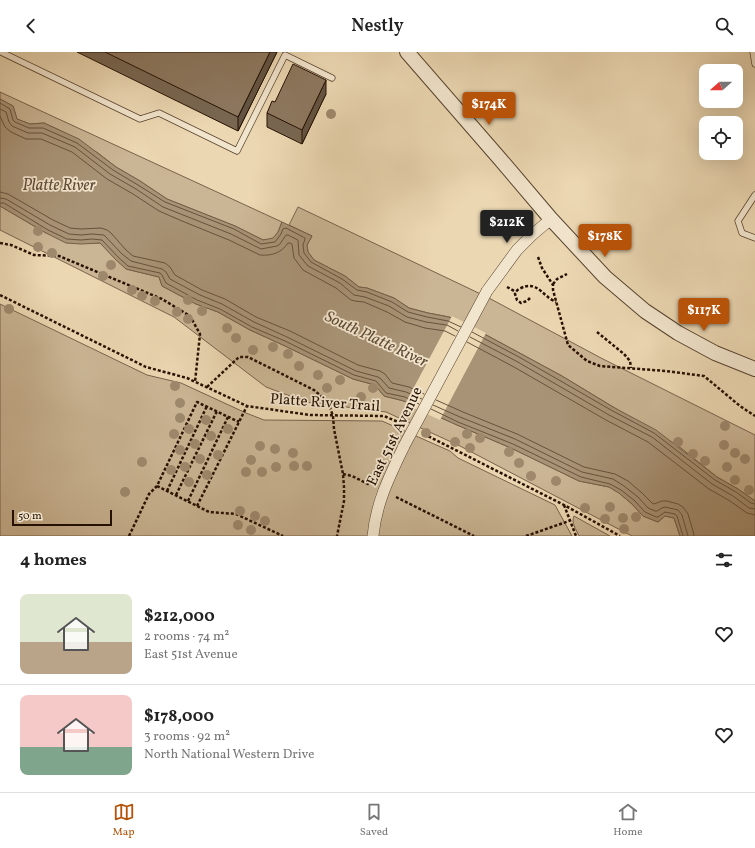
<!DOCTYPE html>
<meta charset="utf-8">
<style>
body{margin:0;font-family:Vollkorn,serif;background:#f6f6f6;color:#222;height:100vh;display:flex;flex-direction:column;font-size:15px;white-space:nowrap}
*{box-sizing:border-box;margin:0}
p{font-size:13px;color:#767676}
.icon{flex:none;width:22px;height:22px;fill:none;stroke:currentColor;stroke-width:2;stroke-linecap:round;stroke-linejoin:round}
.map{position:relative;height:484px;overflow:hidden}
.drawer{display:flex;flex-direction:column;background:#fff;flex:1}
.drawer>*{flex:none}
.needle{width:26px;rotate:249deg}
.tools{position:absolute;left:699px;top:12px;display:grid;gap:8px}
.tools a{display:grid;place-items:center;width:44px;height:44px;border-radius:8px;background:#fff;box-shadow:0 4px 16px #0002;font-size:20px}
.scale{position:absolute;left:12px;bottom:10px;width:100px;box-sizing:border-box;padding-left:4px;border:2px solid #261002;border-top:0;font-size:11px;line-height:14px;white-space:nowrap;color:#261002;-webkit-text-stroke:3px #f2e5cd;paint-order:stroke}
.price{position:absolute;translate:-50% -34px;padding:0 9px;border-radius:4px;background:#b45309;color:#fff;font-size:13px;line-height:26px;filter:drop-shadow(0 1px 2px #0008)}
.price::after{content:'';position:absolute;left:50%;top:24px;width:12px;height:9px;margin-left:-6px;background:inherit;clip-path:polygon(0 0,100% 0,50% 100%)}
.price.on{background:#222;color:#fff}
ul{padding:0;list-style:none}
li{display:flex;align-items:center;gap:12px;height:100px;padding:0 20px}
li+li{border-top:1px solid #e0e0e0}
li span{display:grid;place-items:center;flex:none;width:112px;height:80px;border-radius:8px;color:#555}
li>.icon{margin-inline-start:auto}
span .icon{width:48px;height:48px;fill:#fffc;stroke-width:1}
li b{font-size:17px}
h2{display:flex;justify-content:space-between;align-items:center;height:48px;padding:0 20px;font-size:17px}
header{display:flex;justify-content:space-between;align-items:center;height:52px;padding:0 20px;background:#fff;font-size:18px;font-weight:600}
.dock{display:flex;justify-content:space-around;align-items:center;height:56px;border-top:1px solid #e0e0e0;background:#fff;font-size:11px;color:#767676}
.dock a{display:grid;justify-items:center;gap:2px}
.dock .on{color:#b45309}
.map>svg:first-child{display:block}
</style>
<header><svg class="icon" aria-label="back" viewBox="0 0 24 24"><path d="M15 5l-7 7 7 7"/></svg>Nestly<svg class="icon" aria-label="search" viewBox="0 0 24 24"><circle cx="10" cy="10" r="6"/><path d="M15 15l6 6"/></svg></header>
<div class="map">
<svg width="755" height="484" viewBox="0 0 755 484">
<rect width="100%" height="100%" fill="#ebd7b2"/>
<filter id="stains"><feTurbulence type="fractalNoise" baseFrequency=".005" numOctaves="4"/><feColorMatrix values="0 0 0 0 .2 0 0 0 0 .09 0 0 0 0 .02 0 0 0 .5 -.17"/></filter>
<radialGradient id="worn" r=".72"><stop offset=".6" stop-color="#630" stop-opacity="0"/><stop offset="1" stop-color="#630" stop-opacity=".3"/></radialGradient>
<!-- green -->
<path fill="#cab594" stroke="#78624b" d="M 0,40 L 282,170 L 278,180 L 273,187 L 263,188 L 235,174 L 167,147 L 140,129 L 116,115 L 98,101 L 59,78 L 44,71 L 30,72 L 17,67 L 13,54 L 0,47 Z
M 0,154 L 46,181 L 92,191 L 100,191 L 126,217 L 159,225 L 162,234 L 196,252 L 218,260 L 250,278 L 283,293 L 353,327 L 375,333 L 384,344 L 404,349 L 457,373 L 511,396 L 579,429 L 609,435 L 619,441 L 632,452 L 643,464 L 658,470 L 665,464 L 674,466 L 680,484 L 632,484 L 582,458 L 460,394 L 386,360 L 306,350 L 266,335 L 174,265 L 0,178 Z
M 298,155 L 487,245 L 601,306 L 755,383 L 755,449 L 738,437 L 717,425 L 681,396 L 562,324 L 488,284 L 449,265 L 428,261 L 409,256 L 394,246 L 367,236 L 359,235 L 345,224 L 314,208 L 308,200 L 307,193 L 312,184 L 289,173 Z
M 0,252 L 147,323 L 181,331 L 246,361 L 264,368 L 382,369 L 450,399 L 458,406 L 555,453 L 572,484 L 0,484 Z
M 574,464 L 610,484 L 579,484 C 576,477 571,471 574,464 Z"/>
<!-- water -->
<path fill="#a89376" stroke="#745f48" d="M 0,47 L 13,54 L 17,67 L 30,72 L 44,71 L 79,87 L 116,115 L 140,129 L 167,147 L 235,174 L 263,188 L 273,186 L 278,180 L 282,170 L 312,184 L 307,193 L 308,200 L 314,208 L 345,224 L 359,235 L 367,236 L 394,246 L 409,256 L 428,261 L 449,265 L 488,284 L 562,324 L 613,355 L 656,378 L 717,425 L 738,437 L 755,449 L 755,484 L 680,484 L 674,466 L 665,464 L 658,470 L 643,464 L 632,452 L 619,441 L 609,435 L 579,429 L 511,396 L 457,373 L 404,349 L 384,344 L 375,333 L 353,327 L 283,293 L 250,278 L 218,260 L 196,252 L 162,234 L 159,225 L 126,217 L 116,208 L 100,191 L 81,192 L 66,191 L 46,181 L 0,154 Z"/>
<!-- pier -->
<path fill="#ebd7b2" d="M 452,264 L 486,281 L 440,368 L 405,352 Z"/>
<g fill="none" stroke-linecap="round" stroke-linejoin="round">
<!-- shore -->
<path stroke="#67523c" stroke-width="1" d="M 0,51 L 10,57 L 13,68 L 15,70 L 29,76 L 43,76 L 77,91 L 113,118 L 138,133 L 165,150 L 234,177 L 261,192 L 275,190 L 281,182 L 283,177 L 286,176 L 305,186 L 305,187 L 303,193 L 304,201 L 311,210 L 342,227 L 357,238 L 367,240 L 392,250 L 408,260 L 427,265 L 448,269 L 461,275
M 0,57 L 6,60 L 9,70 L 12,74 L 28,81 L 42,81 L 75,95 L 110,122 L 136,137 L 163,155 L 231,182 L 261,197 L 277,194 L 280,192 L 286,183 L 288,183 L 298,188 L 299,203 L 308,214 L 340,231 L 354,243 L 365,245 L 389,254 L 407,265 L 426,270 L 447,273 L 458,279
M 0,64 L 5,75 L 11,80 L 26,87 L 41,87 L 72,100 L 107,127 L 133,142 L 159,159 L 182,169 L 229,188 L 260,203 C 272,204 281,201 288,191 L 290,191 L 292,192 L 294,206 L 303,218 L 336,236 L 351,248 L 355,249 L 364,250 L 387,260 L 405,270 L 425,276 L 445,279 L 455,284
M 0,140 L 8,142 L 53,168 L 70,176 L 81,177 L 101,176 L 107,178 L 111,181 L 126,198 L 133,204 L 165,211 L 170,215 L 175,223 L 202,238 L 225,247 L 256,265 L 290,279 L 358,313 L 380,319 L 385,322 L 392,331 L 409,335 L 424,342
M 0,146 L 6,147 L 50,173 L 69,182 L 81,183 L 92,182 L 104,183 L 122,202 L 131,209 L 162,217 L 166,220 L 170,227 L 200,243 L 222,252 L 254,270 L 287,285 L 356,319 L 378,325 L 381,327 L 389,336 L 406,340 L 422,347
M 0,151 L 4,151 L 48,178 L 67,187 L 81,188 L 92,187 L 102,188 L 119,206 L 128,214 L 160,221 L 162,223 L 166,231 L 197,248 L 220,257 L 252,275 L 285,289 L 354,323 L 376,329 L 386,341 L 405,345 L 419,352
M 472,280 L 519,305 L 611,358 L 654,381 L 715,428 L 736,440 L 751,451 L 755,452
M 470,285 L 516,309 L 609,363 L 652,385 L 712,432 L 733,444 L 749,456 L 755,457
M 467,290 L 514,315 L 606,368 L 648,390 L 709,437 L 730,449 L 747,461 L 755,463
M 436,348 L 463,360 L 517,382 L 584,415 L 615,422 L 628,429 L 642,441 L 652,451 L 654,452 L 662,449 L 667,449 L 678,452 L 683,455 L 688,462 L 693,479 L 694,484
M 433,353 L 460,365 L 515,387 L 582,420 L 613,427 L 624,434 L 638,445 L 648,456 L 655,459 L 657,459 L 662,456 L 665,455 L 678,458 L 682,463 L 688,484
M 431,357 L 458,370 L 513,392 L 581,425 L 610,432 L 621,438 L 635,449 L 645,460 L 656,465 L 658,465 L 665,460 L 675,462 L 677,464 L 683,484"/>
<defs>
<path id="service" d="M 1,0 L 140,67 L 159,61 L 237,99 L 285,3 L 332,26
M 753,0 L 755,12
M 755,143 L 738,169 L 742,181 L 755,186"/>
<path id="minor" d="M 487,239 L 517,198 L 532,183 L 551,167
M 373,484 C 376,451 390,423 404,394"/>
<path id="tertiary" d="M 407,0 L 500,107 L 551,167 L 605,225 L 645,259 L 678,281 L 715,301 L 755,317"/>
</defs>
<!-- service casing -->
<use href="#service" stroke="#57422e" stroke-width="7"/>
<!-- minor casing -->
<use href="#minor" stroke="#57422e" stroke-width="12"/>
<!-- tertiary casing -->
<use href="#tertiary" stroke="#57422e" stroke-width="16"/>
<!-- path -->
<path stroke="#261002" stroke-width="2.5" stroke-dasharray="3 2" stroke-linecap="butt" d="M 0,191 L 11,193 L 34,203 L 59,204 L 162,247 L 190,264 L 200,282 L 195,330
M 538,205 L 542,216 L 553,233 L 553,238 L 568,293 L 587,309 L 600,314 L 666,319 L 704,324 L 740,354 L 755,364
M 553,232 L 557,227 L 567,222
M 507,235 L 516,240
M 0,243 L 146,315 L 187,326 L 247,354 L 310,363 L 384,364 L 403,372
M 530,246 L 527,249 L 521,251 L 517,248 L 515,242 C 516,239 518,237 521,236 C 534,230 539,238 548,245 C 550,247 554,249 556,250
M 597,280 L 624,302 L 630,309 L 631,316
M 207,335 L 239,305 L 248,305 L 314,338 L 328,350 L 333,364 L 334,377 L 343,422 L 344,435 L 344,449 L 337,484
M 424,382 L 564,453 L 620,484
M 343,422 L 352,424 L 370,433
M 157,434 L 209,460 L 236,462 L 283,484
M 167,439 L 207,354
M 176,443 L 217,359
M 396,445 L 474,484
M 188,449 L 228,365
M 564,453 L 576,484
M 197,454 L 247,354
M 129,484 L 149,442 L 157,434 L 197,350 L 239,370
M 526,484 L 569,469"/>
<!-- service -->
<use href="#service" stroke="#f2e5cd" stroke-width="5.5"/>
<!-- minor -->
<use href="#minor" stroke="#f2e5cd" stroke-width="11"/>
<!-- tertiary -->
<use href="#tertiary" stroke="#f2e5cd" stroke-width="14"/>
<defs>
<path id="minor-bridge" d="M 404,394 L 487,239"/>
</defs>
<!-- minor-bridge casing -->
<use href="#minor-bridge" stroke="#57422e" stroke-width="12" stroke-linecap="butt"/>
<!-- minor-bridge -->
<use href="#minor-bridge" stroke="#f2e5cd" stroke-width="11"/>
</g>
<!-- trees -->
<g fill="#9e896d">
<circle cx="331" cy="62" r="5"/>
<circle cx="38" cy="179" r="5"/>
<circle cx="38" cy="195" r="5"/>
<circle cx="52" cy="201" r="5"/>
<circle cx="111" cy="213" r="5"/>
<circle cx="103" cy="224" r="5"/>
<circle cx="132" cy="238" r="5"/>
<circle cx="142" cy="244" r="5"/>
<circle cx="188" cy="248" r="5"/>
<circle cx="155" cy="249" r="5"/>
<circle cx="9" cy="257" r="5"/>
<circle cx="202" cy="259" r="5"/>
<circle cx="177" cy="260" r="5"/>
<circle cx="188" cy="267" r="5"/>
<circle cx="227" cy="276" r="5"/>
<circle cx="236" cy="286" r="5"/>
<circle cx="273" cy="295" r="5"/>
<circle cx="253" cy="298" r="5"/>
<circle cx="288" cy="302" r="5"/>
<circle cx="299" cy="314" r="5"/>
<circle cx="318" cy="323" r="5"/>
<circle cx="340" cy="328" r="5"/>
<circle cx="175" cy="334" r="5"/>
<circle cx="327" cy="336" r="5"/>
<circle cx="373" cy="336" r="5"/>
<circle cx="361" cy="345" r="5"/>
<circle cx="180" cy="351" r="5"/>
<circle cx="180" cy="366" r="5"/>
<circle cx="206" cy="368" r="5"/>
<circle cx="725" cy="374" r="5"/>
<circle cx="189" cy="377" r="5"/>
<circle cx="228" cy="377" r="5"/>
<circle cx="426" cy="381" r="5"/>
<circle cx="174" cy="382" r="5"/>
<circle cx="467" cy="382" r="5"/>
<circle cx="211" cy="384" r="5"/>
<circle cx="480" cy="386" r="5"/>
<circle cx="455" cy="390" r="5"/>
<circle cx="678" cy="390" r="5"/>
<circle cx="195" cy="392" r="5"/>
<circle cx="724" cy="393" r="5"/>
<circle cx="260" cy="394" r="5"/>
<circle cx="470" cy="396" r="5"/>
<circle cx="275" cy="397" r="5"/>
<circle cx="180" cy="398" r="5"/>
<circle cx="509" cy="400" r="5"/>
<circle cx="293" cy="401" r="5"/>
<circle cx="735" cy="401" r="5"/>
<circle cx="693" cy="402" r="5"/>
<circle cx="218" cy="403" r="5"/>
<circle cx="200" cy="407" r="5"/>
<circle cx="745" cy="407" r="5"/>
<circle cx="251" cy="408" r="5"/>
<circle cx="705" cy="409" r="5"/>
<circle cx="142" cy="410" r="5"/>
<circle cx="519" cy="411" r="5"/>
<circle cx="294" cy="414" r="5"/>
<circle cx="307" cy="414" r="5"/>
<circle cx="185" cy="415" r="5"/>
<circle cx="276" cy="415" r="5"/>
<circle cx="727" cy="415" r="5"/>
<circle cx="171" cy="418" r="5"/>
<circle cx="246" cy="420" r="5"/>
<circle cx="262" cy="420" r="5"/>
<circle cx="207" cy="423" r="5"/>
<circle cx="531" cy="424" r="5"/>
<circle cx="735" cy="428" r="5"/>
<circle cx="556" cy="429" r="5"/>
<circle cx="189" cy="430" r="5"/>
<circle cx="749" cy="438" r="5"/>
<circle cx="125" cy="440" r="5"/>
<circle cx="610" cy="455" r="5"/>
<circle cx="585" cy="456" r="5"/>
<circle cx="240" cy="459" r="5"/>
<circle cx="255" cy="464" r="5"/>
<circle cx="636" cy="465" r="5"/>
<circle cx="623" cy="466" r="5"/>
<circle cx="605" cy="467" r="5"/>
<circle cx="265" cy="469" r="5"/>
<circle cx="238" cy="473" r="5"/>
<circle cx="624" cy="477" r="5"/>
<circle cx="251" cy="478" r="5"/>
</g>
<!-- wall -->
<path fill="#786651" stroke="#261002" d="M 77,0 L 277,0 L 238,79 Z
M 326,42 L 302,92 L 267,75 L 267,61 Z"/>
<!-- shaded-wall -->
<path fill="#625342" stroke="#261002" d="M 270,0 L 277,0 L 238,79 L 238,65 Z
M 326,28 L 326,42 L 302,92 L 302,78 Z"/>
<!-- building -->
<path fill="#8c775e" stroke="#261002" d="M 105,0 L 270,0 L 238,65 Z
M 293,12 L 326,28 L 302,78 L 267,61 L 272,49 L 275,50 Z"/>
<g text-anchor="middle" stroke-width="3.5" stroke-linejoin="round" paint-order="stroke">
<!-- street labels -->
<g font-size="15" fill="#261002" stroke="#f2e5cd">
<text transform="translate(325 350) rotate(4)" y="5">Platte River Trail</text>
<text transform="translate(394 384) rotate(-64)" y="5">East 51st Avenue</text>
</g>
<!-- water labels -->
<g font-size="16" font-style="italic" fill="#604b36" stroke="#f2e5cd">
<text x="59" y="138">Platte River</text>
<text transform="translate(377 286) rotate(25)" y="6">South Platte River</text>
</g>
</g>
<rect width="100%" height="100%" filter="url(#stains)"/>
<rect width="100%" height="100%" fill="url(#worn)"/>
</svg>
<div class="tools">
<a><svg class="needle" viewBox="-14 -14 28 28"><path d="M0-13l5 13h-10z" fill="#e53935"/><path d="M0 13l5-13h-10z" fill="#767676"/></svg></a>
<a><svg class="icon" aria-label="locate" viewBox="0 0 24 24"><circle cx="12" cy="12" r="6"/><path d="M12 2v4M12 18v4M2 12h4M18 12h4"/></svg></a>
</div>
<div class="scale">50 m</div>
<b class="price" style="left:489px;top:74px">$174K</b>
<b class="price on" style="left:507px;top:192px">$212K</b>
<b class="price" style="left:605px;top:206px">$178K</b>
<b class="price" style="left:704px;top:280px">$117K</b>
</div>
<section class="drawer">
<h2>4 homes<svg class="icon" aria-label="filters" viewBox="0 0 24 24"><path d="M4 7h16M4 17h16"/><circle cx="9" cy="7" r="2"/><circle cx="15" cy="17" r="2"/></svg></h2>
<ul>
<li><span style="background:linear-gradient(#dfe7d0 60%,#b9a48a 0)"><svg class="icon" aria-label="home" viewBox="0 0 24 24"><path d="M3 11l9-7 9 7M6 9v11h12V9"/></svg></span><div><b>$212,000</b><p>2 rooms · 74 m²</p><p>East 51st Avenue</p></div><svg class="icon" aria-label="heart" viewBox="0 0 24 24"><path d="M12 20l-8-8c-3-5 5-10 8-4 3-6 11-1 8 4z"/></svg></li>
<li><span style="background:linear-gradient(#f6c9c9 65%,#7fa58c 0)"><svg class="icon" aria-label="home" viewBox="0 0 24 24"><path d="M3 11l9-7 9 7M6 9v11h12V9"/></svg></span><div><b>$178,000</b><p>3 rooms · 92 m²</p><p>North National Western Drive</p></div><svg class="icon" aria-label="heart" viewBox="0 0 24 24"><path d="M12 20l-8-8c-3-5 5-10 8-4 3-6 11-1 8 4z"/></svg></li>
</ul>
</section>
<nav class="dock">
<a class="on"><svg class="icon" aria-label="map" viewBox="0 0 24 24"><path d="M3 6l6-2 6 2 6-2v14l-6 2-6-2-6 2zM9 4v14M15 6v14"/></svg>Map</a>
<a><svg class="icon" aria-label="saved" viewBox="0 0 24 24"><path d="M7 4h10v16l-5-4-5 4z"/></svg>Saved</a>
<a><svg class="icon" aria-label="home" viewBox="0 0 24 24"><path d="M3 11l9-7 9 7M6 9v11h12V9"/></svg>Home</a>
</nav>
